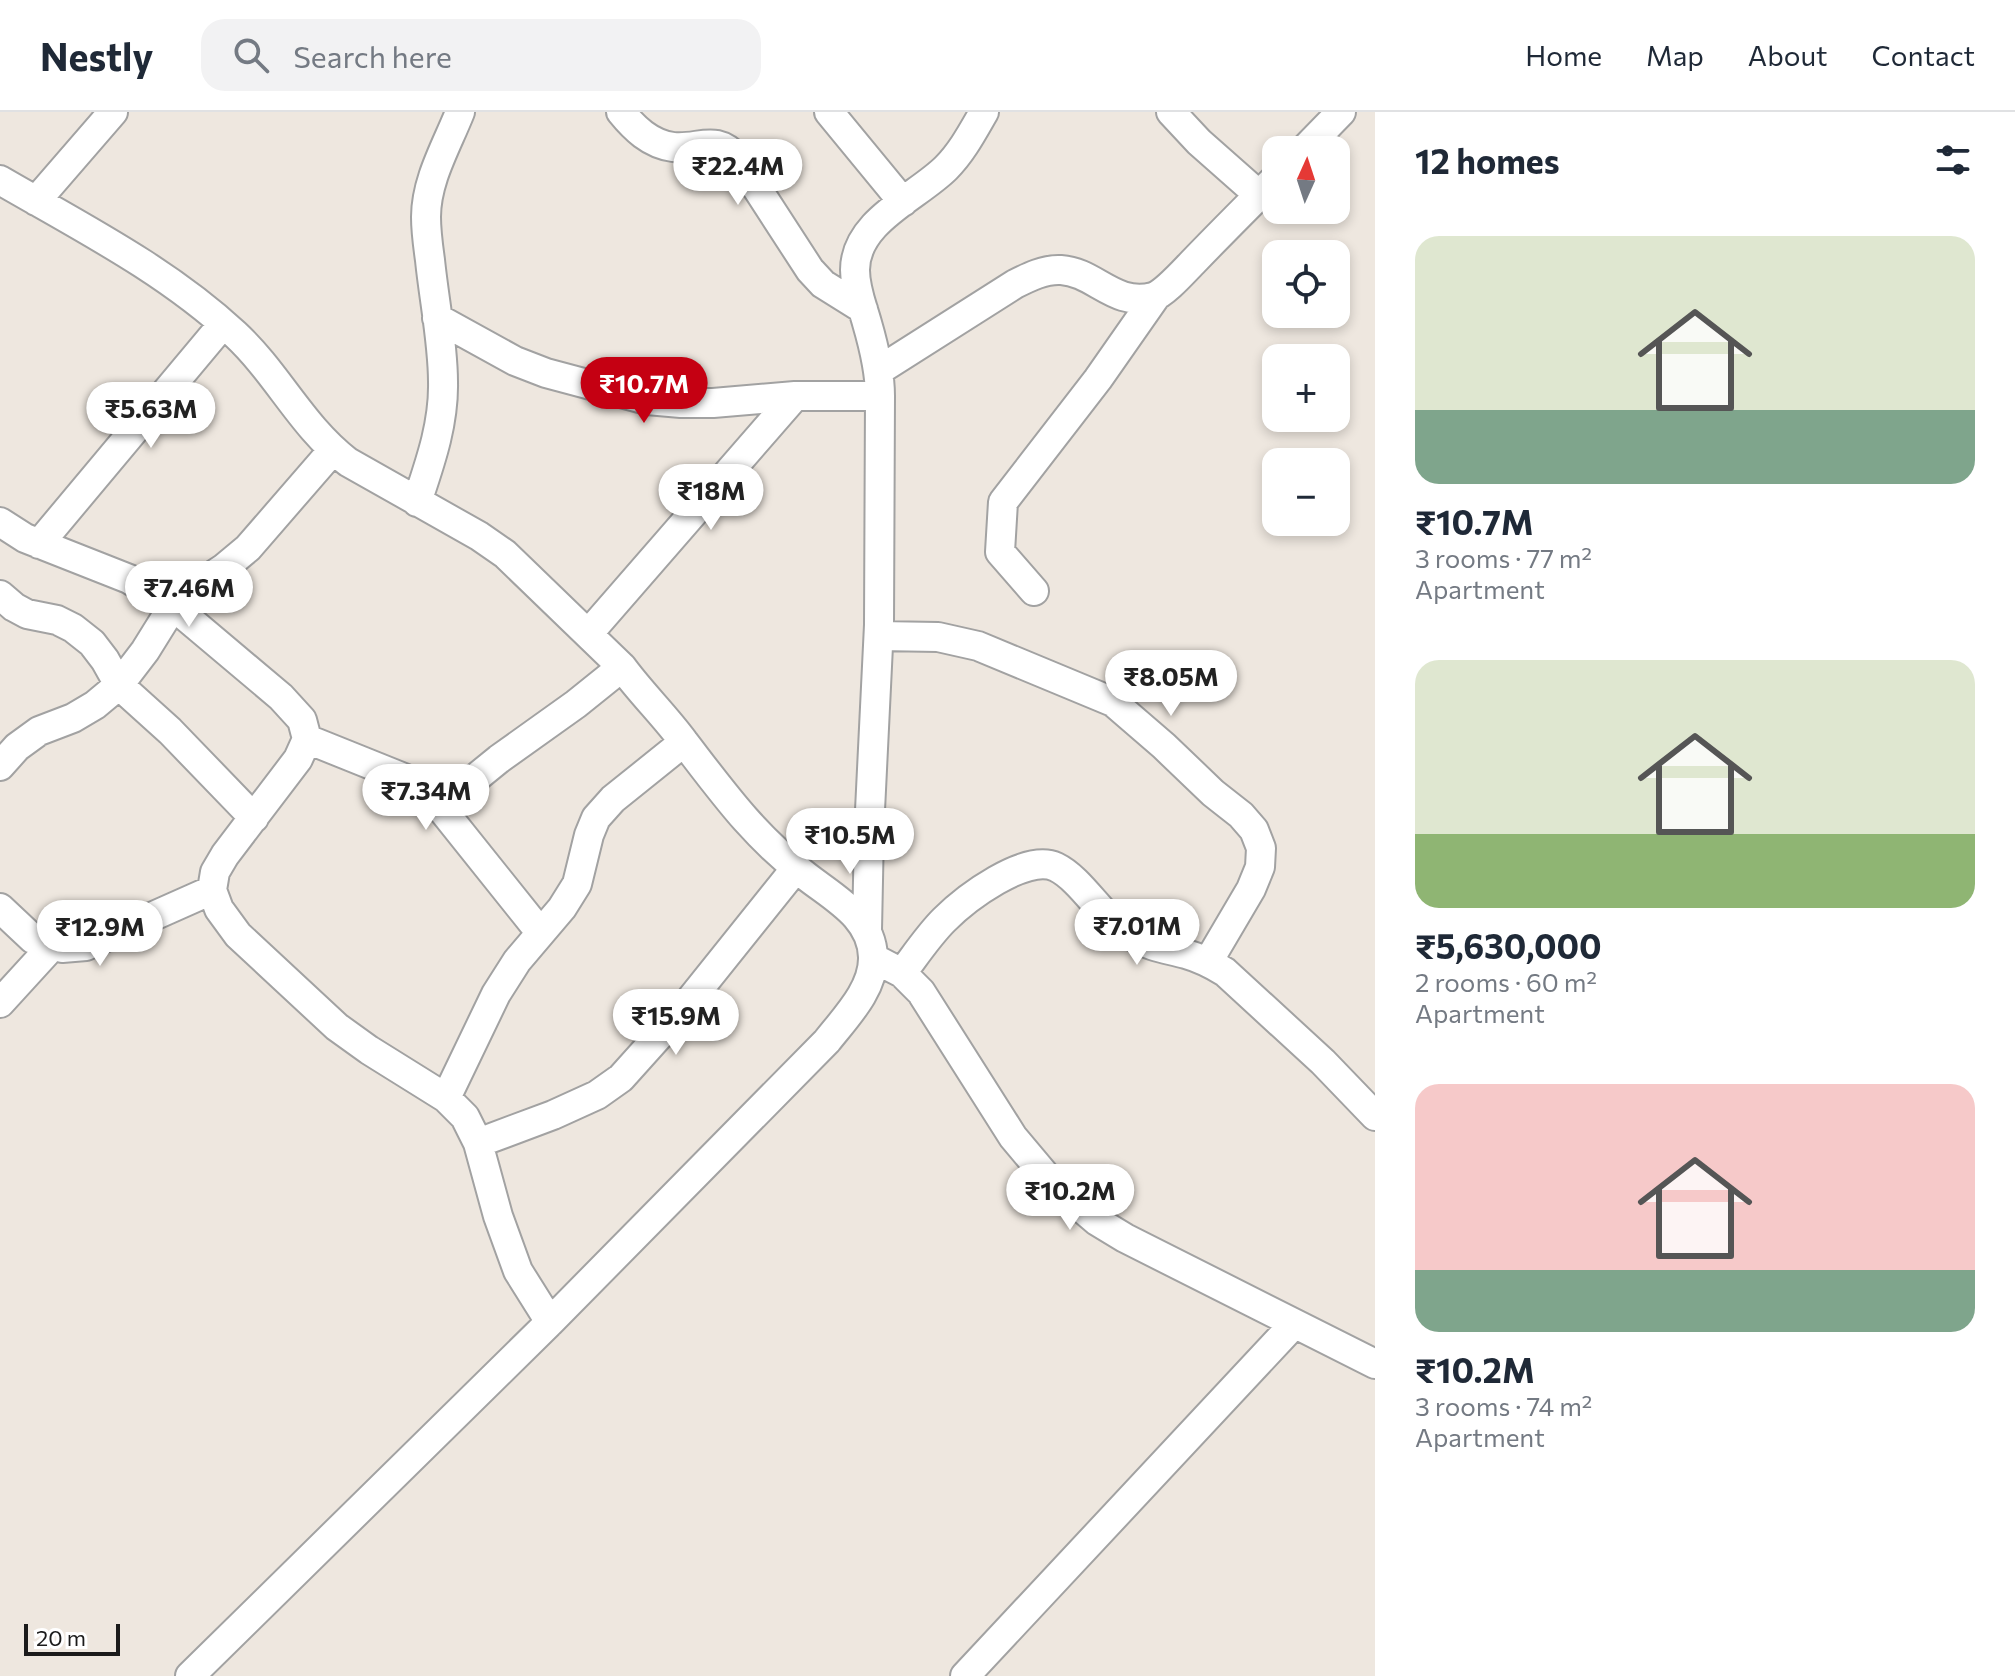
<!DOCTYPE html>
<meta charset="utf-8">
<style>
body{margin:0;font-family:Commissioner,sans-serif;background:#f2f2f3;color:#1f2937;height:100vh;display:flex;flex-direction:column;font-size:30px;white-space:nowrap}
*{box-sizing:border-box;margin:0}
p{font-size:26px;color:#747a83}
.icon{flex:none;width:44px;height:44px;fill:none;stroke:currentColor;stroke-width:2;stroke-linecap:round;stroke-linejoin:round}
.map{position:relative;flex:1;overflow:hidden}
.side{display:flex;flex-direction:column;background:#fff;width:640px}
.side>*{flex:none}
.needle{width:52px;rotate:3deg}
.buttons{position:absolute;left:1262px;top:24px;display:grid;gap:16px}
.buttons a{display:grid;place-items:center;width:88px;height:88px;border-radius:16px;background:#fff;box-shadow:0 4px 12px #0003;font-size:40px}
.scale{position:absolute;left:24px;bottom:20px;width:96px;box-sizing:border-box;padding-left:8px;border:4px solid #1b1b1b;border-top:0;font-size:22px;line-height:28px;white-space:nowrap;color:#1b1b1b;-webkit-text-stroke:6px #fff;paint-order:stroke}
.price{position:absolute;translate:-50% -68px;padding:0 18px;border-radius:28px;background:#fff;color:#222;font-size:26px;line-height:52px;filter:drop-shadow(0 2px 4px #0008)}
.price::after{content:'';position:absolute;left:50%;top:48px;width:24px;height:18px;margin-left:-12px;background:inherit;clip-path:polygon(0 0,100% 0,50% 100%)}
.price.current{background:#c50012;color:#fff}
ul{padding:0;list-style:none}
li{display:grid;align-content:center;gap:16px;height:424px;padding:0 40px}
li span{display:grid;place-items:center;height:248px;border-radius:24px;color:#555}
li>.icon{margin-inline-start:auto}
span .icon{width:144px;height:144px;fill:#fffc;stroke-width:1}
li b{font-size:34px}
h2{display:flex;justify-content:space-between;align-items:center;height:96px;padding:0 40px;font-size:34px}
header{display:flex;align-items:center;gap:48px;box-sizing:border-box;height:112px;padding:0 40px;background:#fff;border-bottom:2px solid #e0e1e3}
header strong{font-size:38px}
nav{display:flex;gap:44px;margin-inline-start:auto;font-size:28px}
.search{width:560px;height:72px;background:#f2f2f3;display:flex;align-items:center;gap:20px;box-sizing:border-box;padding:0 28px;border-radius:24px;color:#747a83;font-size:30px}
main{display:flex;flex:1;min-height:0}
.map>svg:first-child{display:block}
</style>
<header>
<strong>Nestly</strong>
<div class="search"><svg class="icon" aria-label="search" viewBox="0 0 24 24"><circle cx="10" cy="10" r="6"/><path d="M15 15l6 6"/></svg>Search here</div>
<nav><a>Home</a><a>Map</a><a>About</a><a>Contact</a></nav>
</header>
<main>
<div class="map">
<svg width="1375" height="1564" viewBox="0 0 1375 1564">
<rect width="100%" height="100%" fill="#eee7df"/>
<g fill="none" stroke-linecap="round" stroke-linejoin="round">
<defs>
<path id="street" d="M 621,0 C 634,16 650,32 673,35 C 700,38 715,21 738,47 L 810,158 L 823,172 L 863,197
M 829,0 L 903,90
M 1171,0 L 1199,30 L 1259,83
M 1304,38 L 1341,0
M 0,68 C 81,115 166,158 235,222 C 278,262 301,314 348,350 L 479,424 L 505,442 L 622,555 C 641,581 665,604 684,630 C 724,682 753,723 806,764 C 834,786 872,805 873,845 C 874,877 845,906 827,929 L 550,1210 L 190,1564
M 36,89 L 113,0
M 437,206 L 515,249 L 546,261 L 647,288 L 681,291 L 713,291 L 795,284 L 880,284
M 878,259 L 1015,172 C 1029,165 1045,157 1061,158 C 1095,160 1114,195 1153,185 C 1165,181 1185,158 1194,149 C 1221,121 1249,93 1276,66
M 417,390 C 430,351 444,312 443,270 C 443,230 434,188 430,148 C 428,134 426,119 426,105 C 426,68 447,33 460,0
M 0,410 L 25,426 L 129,467 L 173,494 L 281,585 L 302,608 L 307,627 L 298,647 L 225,743 L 215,760 L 212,778 L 219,797 L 238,823 L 337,915 L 369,938 L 446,986 L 465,1005 L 478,1031 L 498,1104 L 518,1159 L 550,1210
M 39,432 L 223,212
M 1034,479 L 1000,440 L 1003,390 L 1098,267 L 1156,184
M 0,483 L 14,495 L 27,502 L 57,508 L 73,516 L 92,531 L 105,548 L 119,573 L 170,619 L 254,706
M 588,522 L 795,284
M 879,524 L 938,525 L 978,534 L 1113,590 L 1164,634 L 1213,681 L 1241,703 L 1254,718 L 1261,736 L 1260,755 L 1251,777 L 1208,850
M 307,627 L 404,666 L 421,676 L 440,695 L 540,820
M 0,654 L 17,635 L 39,619 L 73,606 L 95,593 L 119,573 L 145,539 L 173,494 L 189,479 L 224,456 L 248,436 L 333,338
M 440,695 L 499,647 L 576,592 L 622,555
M 0,796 L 33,827 L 62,836 L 86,834 L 212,778
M 867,818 L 869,719 L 879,513 L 880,284 C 880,259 874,235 867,211 C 862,193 855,177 855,158 C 855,109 917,85 946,56 C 962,40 973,19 984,0
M 873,846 L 902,861 L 921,880 L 1013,1025 L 1050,1069 L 1097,1109 L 1125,1126 L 1375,1252
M 902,861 C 915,844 928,824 944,808 C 965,787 1025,741 1056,755 C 1077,765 1096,795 1114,811 C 1120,816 1127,820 1134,825 C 1150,835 1168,837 1186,842 C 1200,846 1212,852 1225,860 L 1323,950 L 1375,1004
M 0,891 L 53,833
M 446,986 L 496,882 L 517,849 L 562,796 L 577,772 L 589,723 L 596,706 L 613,687 L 684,630
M 478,1031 L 553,1003 L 597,983 L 621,966 L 683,897 L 796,756
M 965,1564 L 1294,1212"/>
</defs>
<!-- street casing -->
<use href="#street" stroke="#a2a2a2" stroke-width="32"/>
<!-- street -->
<use href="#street" stroke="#fff" stroke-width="28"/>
</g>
</svg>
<div class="buttons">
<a><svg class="needle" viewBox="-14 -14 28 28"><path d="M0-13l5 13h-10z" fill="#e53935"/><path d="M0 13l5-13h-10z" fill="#747a83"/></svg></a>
<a><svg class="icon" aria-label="locate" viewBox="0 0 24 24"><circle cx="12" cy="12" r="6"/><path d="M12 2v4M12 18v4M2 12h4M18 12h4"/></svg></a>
<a>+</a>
<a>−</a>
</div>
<div class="scale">20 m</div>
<b class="price" style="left:738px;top:95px">₹22.4M</b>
<b class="price current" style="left:644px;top:313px">₹10.7M</b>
<b class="price" style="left:151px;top:338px">₹5.63M</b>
<b class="price" style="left:711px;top:420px">₹18M</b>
<b class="price" style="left:189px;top:517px">₹7.46M</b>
<b class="price" style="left:1171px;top:606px">₹8.05M</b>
<b class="price" style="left:426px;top:720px">₹7.34M</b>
<b class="price" style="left:850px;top:764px">₹10.5M</b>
<b class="price" style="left:1137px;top:855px">₹7.01M</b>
<b class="price" style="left:100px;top:856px">₹12.9M</b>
<b class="price" style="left:676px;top:945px">₹15.9M</b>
<b class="price" style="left:1070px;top:1120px">₹10.2M</b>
</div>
<section class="side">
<h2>12 homes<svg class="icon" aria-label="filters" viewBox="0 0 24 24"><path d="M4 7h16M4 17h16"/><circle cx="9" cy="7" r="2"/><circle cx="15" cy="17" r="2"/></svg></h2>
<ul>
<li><span style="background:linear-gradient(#dfe7d0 70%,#7fa58c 0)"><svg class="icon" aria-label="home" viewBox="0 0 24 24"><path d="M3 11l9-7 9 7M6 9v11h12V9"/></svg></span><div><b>₹10.7M</b><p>3 rooms · 77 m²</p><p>Apartment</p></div></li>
<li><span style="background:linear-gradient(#dfe7d0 70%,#8fb573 0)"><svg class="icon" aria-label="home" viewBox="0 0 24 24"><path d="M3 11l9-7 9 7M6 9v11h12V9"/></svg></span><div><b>₹5,630,000</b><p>2 rooms · 60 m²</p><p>Apartment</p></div></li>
<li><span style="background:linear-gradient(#f6c9c9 75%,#7fa58c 0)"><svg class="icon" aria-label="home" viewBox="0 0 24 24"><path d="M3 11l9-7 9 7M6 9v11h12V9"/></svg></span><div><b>₹10.2M</b><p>3 rooms · 74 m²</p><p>Apartment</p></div></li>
</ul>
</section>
</main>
